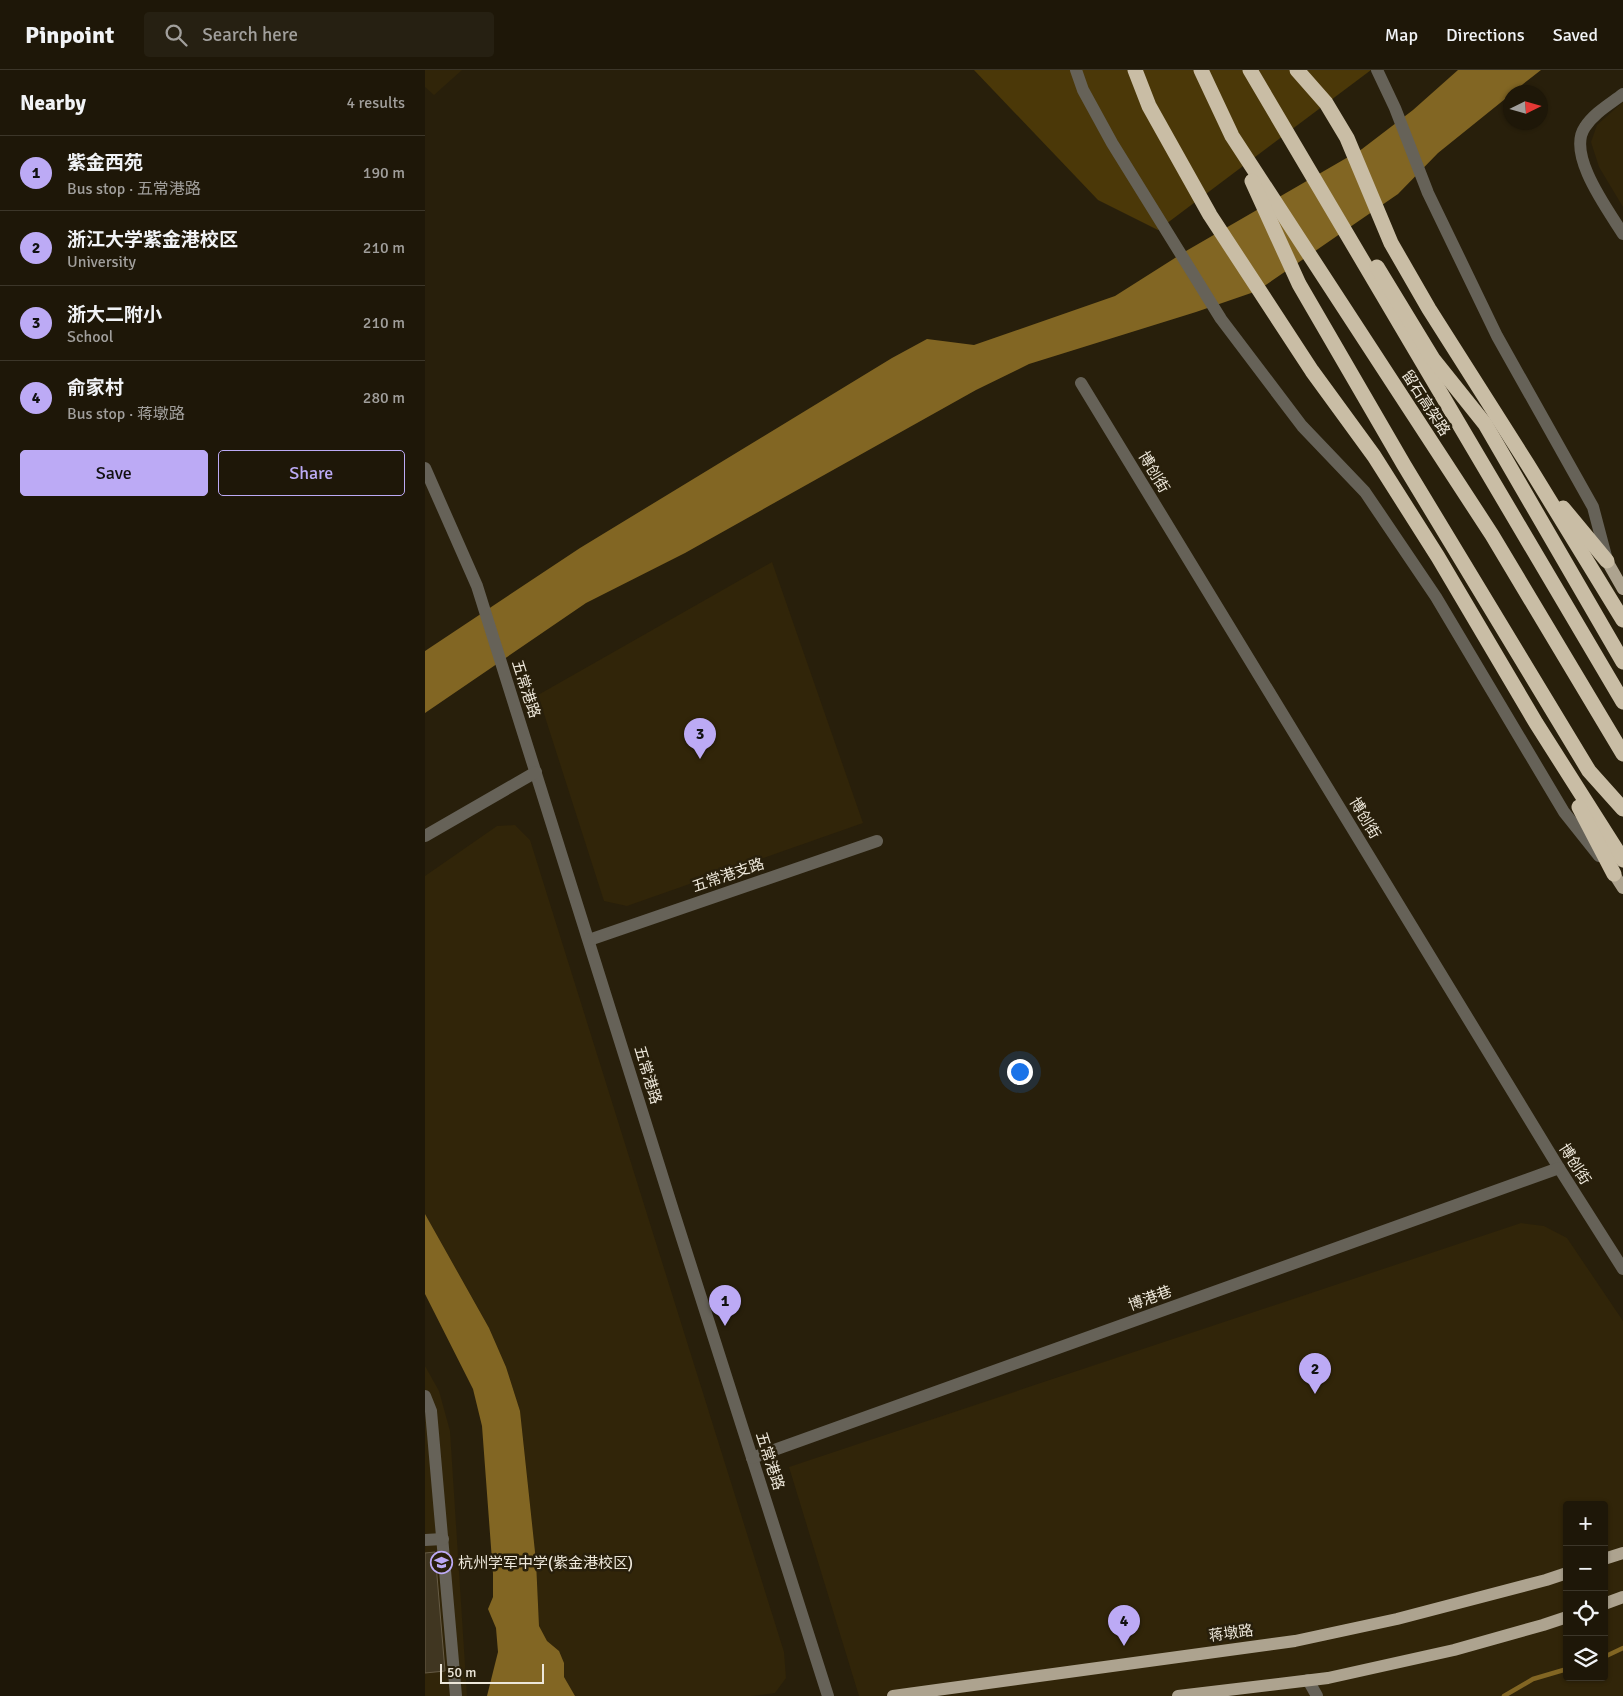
<!DOCTYPE html>
<html lang="en">
<head>
<meta charset="utf-8">
<style>
  body { margin:0; font-family:Signika,"Noto Sans SC",sans-serif; background:#262012; color:#f1f3f6 }
  .controls { position:absolute; right:15px; bottom:15px; display:grid; overflow:hidden; border-radius:5px; box-shadow:0 1px 4px #0004 }
  .controls button { width:45px; height:45px; display:grid; place-items:center; padding:0; border:0; border-bottom:1px solid #3c3629; background:#1e1708; color:#f1f3f6; font:25px sans-serif }
  .compass { position:absolute; left:1078px; top:15px; width:45px; height:45px; border-radius:50%; background:#1e1708; box-shadow:0 1px 4px #0004; rotate:85deg }
  .scale { position:absolute; left:15px; bottom:12px; width:104px; box-sizing:border-box; padding-left:5px; border:2px solid #ede7da; border-top:0; font-size:14px; line-height:18px; white-space:nowrap; color:#ede7da; -webkit-text-stroke:4px #281f0b; paint-order:stroke }
  .you { position:absolute; left:594px; top:1001px; width:18px; height:18px; margin:-12px; border:4px solid #fff; border-radius:50%; background:#1a73e8; box-shadow:0 0 0 8px #1a73e833 }
  .badge { display:grid; place-items:center; width:32px; height:32px; border-radius:50%; background:#bcaaf5; color:#111; font-size:16px; font-weight:700 }
  .pin { position:absolute; translate:-50% -41px; filter:drop-shadow(0 1px 2px #0008) }
  .pin::after { content:''; position:absolute; top:26px; width:18px; height:15px; background:inherit; clip-path:polygon(0 0,100% 0,50% 100%) }
  .list { margin:0; padding:0; list-style:none }
  h2 { display:flex; justify-content:space-between; align-items:center; height:65px; margin:0; padding:0 20px; font-size:21px }
  h2 small { font-size:16px; font-weight:400; color:#a19f9c }
  .list li { display:grid; grid-template-columns:32px 1fr auto; gap:15px; align-items:center; box-sizing:border-box; height:75px; padding:0 20px; border-top:1px solid #3c3629 }
  .list b { display:block; font-size:19px; white-space:nowrap }
  .list p { margin:0; font-size:16px; white-space:nowrap; color:#a19f9c }
  .list em { font-size:16px; font-style:normal; color:#a19f9c }
  .actions { display:flex; gap:10px; padding:15px 20px }
  .actions a { flex:1; padding:11px 0; border:1px solid #bcaaf5; border-radius:5px; text-align:center; font-size:18px; color:#bcaaf5 }
  .actions .main { background:#bcaaf5; color:#111 }
  .icon { flex:none; width:28px; height:28px; fill:none; stroke:currentColor; stroke-width:2; stroke-linecap:round; stroke-linejoin:round }
  .map { position:relative; flex:none; width:1198px; height:1626px; overflow:hidden }
  header { display:flex; align-items:center; gap:30px; box-sizing:border-box; height:70px; padding:0 25px; background:#1e1708; border-bottom:1px solid #3c3629 }
  header strong { font-size:24px }
  nav { display:flex; gap:28px; margin-inline-start:auto; font-size:18px }
  .search { width:350px; height:45px; background:#262012; display:flex; align-items:center; gap:12px; box-sizing:border-box; padding:0 18px; border-radius:5px; color:#a19f9c; font-size:19px }
  main { display:flex }
  aside { flex:1; background:#1e1708 }
  .map>svg:first-child { display:block }
  .built { fill:#312509; fill-rule:evenodd }
  .green { fill:#4b3808 }
  .water { fill:#826623 }
  .lines { fill:none; stroke-linecap:round; stroke-linejoin:round }
  .stream { stroke:#826623; stroke-width:4.5 }
  .building { fill:#403621; stroke:#665b45 }
  .minor { stroke:#666258; stroke-width:12 }
  .major { stroke:#ada38f; stroke-width:12 }
  .highway { stroke:#c9bda5; stroke-width:15 }
  .labels { text-anchor:middle; dominant-baseline:central; stroke-width:5; stroke-linejoin:round; paint-order:stroke }
  .street-label { font-size:15px; fill:#ede7da; stroke:#281f0b }
  .poi-label { font-size:15px; fill:#ede7da; stroke:#281f0b; text-anchor:start }
</style>
</head>
<body>
<header>
<strong>Pinpoint</strong>
<div class="search"><svg class="icon" aria-label="search" viewBox="0 0 24 24"><circle cx="10" cy="10" r="6"/><path d="M15 15l6 6"/></svg>Search here</div>
<nav><a>Map</a><a>Directions</a><a>Saved</a></nav>
</header>
<main>
<aside>
<h2>Nearby<small>4 results</small></h2>
<ul class="list">
<li><span class="badge">1</span><div><b>紫金西苑</b><p>Bus stop · 五常港路</p></div><em>190 m</em></li>
<li><span class="badge">2</span><div><b>浙江大学紫金港校区</b><p>University</p></div><em>210 m</em></li>
<li><span class="badge">3</span><div><b>浙大二附小</b><p>School</p></div><em>210 m</em></li>
<li><span class="badge">4</span><div><b>俞家村</b><p>Bus stop · 蒋墩路</p></div><em>280 m</em></li>
</ul>
<div class="actions"><a class="main">Save</a><a>Share</a></div>
</aside>
<div class="map">
<svg width="1198" height="1626" viewBox="0 0 1198 1626">
  <rect width="100%" height="100%" fill="#281f0b"/>
  <g class="built">
    <polygon points="0,0 37,0 9,25 0,17"/>
    <polygon points="1198,32 1198,137 1174,97 1166,72 1172,55"/>
    <polygon points="347,492 438,753 202,836 179,831 113,625"/>
    <polygon points="90,755 105,770 359,1582 361,1608 350,1623 326,1626 142,1626 114,1556 111,1491 95,1341 81,1297 64,1258 0,1144 0,806 72,756"/>
    <path d="M1096 1153 1119 1156 1142 1168 1198 1251V1626H434L364 1397ZM1142 1435H1179V1607H1142Z"/>
    <polygon points="0,1296 14,1321 25,1361 42,1626 0,1626"/>
  </g>
  <polygon class="green" points="549,0 946,0 733,160 673,130"/>
  <g class="water">
    <polygon points="1033,0 1116,0 1088,22 1086,22 1085,25 1013,83 973,124 832,221 771,242 604,294 551,320 260,483 161,533 0,643 0,581 155,478 467,288 502,269 549,275 690,226 761,181 937,79 988,40"/>
    <polygon points="0,1144 64,1258 81,1297 95,1341 111,1491 114,1556 122,1571 134,1581 139,1593 139,1607 150,1626 62,1626 73,1582 71,1558 63,1539 68,1527 68,1504 57,1356 48,1319 0,1224"/>
  </g>
  <g class="lines">
    <g class="stream">
      <polyline points="1179,1587 1198,1578"/>
      <polyline points="1079,1626 1108,1609 1142,1599"/>
    </g>
  </g>
  <polygon class="building" points="10,1482 20,1601 0,1603 0,1483"/>
  <g class="lines">
    <g class="minor">
      <polyline points="651,0 658,20 687,73 796,249 877,356 940,422 1011,527 1139,742 1174,786"/>
      <polyline points="952,0 970,38 1003,123 1072,266 1168,437 1182,490"/>
      <path d="M1198 24C1185 34 1169 43 1160 57 1141 84 1183 140 1198 164"/>
      <polyline points="656,313 1134,1098 1198,1199"/>
      <polyline points="0,398 52,516 248,1140 403,1626"/>
      <polyline points="0,766 111,702"/>
      <polyline points="164,870 452,771"/>
      <polyline points="0,1326 6,1341 31,1626"/>
      <polyline points="327,1388 1134,1098"/>
      <polyline points="0,1470 18,1469"/>
      <polyline points="883,1610 892,1626"/>
    </g>
    <g class="major">
      <polyline points="1182,491 1198,519"/>
      <polyline points="1189,804 1198,818"/>
      <polyline points="1179,1489 1198,1483"/>
      <polyline points="1179,1534 1198,1527"/>
      <polyline points="468,1626 870,1571 972,1549 1121,1510 1142,1503"/>
      <polyline points="753,1626 903,1608 1029,1580 1118,1555 1142,1547"/>
    </g>
    <g class="highway">
      <polyline points="710,0 724,36 785,145 887,301 949,386 1013,487 1111,653 1198,790"/>
      <polyline points="776,0 807,66 1067,465 1198,684"/>
      <polyline points="825,0 1198,632"/>
      <polyline points="872,0 901,33 922,68 966,173 1004,239 1103,395 1198,550"/>
      <polyline points="827,111 874,214 979,395 1164,701 1198,739"/>
      <polyline points="952,197 1008,289 1060,354 1198,592"/>
      <polyline points="1138,438 1182,491"/>
      <polyline points="1154,737 1189,804"/>
    </g>
  </g>
  <defs>
    <symbol id="school-ring" viewBox="-11 -11 22 22"><circle r="9.5" fill="#281f0b" stroke="#bcaaf5" stroke-width="1.5"/><path d="M0-5L7-2L0 1L-7-2ZM-4 1L0 2.5L4 1V4Q0 6-4 4Z" fill="#bcaaf5"/></symbol>
  </defs>
  <g fill-rule="evenodd">
    <use href="#school-ring" x="4" y="1480" width="25" height="25"/>
  </g>
  <g class="labels">
    <g class="street-label">
      <text transform="translate(1001 333) rotate(57)">留石高架路</text>
      <text transform="translate(729 402) rotate(59)">博创街</text>
      <text transform="translate(101 619) rotate(72)">五常港路</text>
      <text transform="translate(940 748) rotate(59)">博创街</text>
      <text transform="translate(303 805) rotate(-19)">五常港支路</text>
      <text transform="translate(223 1005) rotate(73)">五常港路</text>
      <text transform="translate(1150 1094) rotate(58)">博创街</text>
      <text transform="translate(725 1228) rotate(-20)">博港巷</text>
      <text transform="translate(345 1391) rotate(72)">五常港路</text>
      <text transform="translate(806 1563) rotate(-8)">蒋墩路</text>
    </g>
    <g class="poi-label">
      <text x="33" y="1493">杭州学军中学(紫金港校区)</text>
    </g>
  </g>
</svg>
<div class="controls">
<button>+</button>
<button>−</button>
<button><svg class="icon" aria-label="locate" viewBox="0 0 24 24"><circle cx="12" cy="12" r="6"/><path d="M12 2v4M12 18v4M2 12h4M18 12h4"/></svg></button>
<button><svg class="icon" aria-label="layers" viewBox="0 0 24 24"><path d="M12 4l9 5-9 5-9-5zM3 14l9 5 9-5"/></svg></button>
</div>
<svg class="compass" viewBox="-18 -18 36 36"><path d="M0-13l5 13h-10z" fill="#e53935"/><path d="M0 13l5-13h-10z" fill="#a19f9c"/></svg>
<div class="scale">50 m</div>
<div class="you"></div>
<div class="pin badge" style="left:300px;top:1256px">1</div>
<div class="pin badge" style="left:890px;top:1324px">2</div>
<div class="pin badge" style="left:275px;top:689px">3</div>
<div class="pin badge" style="left:699px;top:1576px">4</div>
</div>
</main>
</body>
</html>
